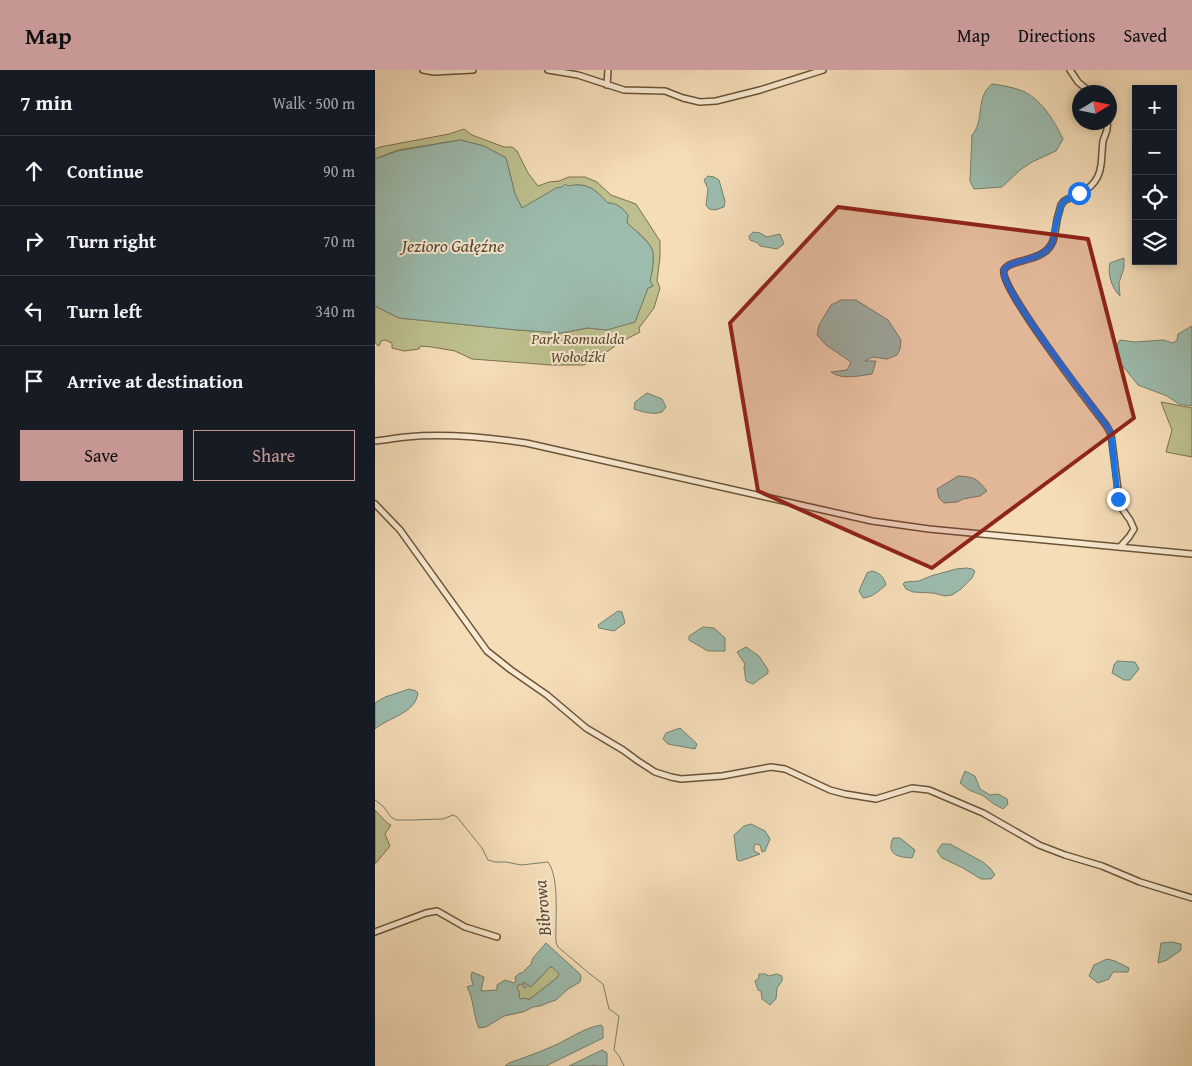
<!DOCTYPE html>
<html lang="en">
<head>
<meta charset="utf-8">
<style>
  body { margin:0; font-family:"Gentium Book Plus",serif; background:#242831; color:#f1f3f6 }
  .controls { position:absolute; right:15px; top:15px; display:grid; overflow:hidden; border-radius:0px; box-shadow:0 2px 8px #0003 }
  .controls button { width:45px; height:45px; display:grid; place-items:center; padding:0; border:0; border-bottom:1px solid #363941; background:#171b24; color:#f1f3f6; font:25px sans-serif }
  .compass { position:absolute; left:697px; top:15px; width:45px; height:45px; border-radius:50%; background:#171b24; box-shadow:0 2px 8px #0003; rotate:80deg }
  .stop { position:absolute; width:15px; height:15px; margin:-11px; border:4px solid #1a73e8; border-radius:50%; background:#fff }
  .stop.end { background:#1a73e8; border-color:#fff; box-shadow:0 1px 5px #0008 }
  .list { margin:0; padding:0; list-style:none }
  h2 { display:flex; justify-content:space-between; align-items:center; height:65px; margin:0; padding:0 20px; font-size:21px }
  h2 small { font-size:16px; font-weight:400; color:#9ea1a6 }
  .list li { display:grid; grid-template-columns:32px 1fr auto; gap:15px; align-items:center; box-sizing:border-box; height:70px; padding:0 20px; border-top:1px solid #363941 }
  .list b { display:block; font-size:19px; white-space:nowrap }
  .list em { font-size:16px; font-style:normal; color:#9ea1a6 }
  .actions { display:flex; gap:10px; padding:15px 20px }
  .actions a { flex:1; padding:11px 0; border:1px solid #c59692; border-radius:0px; text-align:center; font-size:18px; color:#c59692 }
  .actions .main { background:#c59692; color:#111 }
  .icon { flex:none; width:28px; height:28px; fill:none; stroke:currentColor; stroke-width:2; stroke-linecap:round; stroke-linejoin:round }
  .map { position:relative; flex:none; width:817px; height:996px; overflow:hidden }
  header { display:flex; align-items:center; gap:30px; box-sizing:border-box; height:70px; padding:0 25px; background:#c59692; color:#111 }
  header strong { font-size:24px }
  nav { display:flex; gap:28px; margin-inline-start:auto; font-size:18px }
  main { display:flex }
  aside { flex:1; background:#171b24 }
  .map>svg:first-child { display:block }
  .green { fill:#bdc08e; stroke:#7d724d }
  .water { fill:#9cbcae; stroke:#76806d; fill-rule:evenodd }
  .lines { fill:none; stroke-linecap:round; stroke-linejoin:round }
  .stream { stroke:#76806d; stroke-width:1 }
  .minor-casing { stroke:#6b5337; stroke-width:8 }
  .minor { stroke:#f8e9d1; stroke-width:5 }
  .route { stroke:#1a73e8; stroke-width:6 }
  .marked { fill:#8f2418; fill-opacity:0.2; stroke:#8f2418; stroke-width:4; stroke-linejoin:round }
  .labels { text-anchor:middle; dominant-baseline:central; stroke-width:4; stroke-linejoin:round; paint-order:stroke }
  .park-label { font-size:16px; font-style:italic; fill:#5d4c2c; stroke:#f8e9d1 }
  .water-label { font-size:18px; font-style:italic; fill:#554b34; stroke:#f8e9d1 }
</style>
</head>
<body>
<header>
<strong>Map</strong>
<nav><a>Map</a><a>Directions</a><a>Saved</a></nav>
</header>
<main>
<aside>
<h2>7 min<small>Walk · 500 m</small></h2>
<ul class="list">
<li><svg class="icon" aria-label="ahead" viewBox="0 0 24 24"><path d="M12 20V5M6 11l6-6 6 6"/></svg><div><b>Continue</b></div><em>90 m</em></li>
<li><svg class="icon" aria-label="right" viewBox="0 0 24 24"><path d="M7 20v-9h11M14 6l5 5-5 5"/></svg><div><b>Turn right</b></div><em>70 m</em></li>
<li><svg class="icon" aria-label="left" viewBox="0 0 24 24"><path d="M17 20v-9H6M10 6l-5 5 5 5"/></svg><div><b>Turn left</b></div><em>340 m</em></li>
<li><svg class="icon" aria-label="arrive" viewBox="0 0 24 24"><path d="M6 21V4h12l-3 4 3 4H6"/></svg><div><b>Arrive at destination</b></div></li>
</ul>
<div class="actions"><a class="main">Save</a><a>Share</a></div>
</aside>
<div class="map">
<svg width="817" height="996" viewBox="0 0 817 996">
  <rect width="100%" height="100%" fill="#f5ddb8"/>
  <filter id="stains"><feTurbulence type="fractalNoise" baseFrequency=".004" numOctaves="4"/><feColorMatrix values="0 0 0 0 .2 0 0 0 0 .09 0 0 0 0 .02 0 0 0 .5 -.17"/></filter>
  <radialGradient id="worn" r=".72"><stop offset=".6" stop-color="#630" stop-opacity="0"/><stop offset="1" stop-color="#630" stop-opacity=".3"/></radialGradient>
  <g class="green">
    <path d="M89 59 97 65 129 77H137L142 81 153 103 163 116 174 112 184 111 194 107H210L222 112 236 125 261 134 285 171V187L282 211 285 218 279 238 264 258 265 262 244 273 229 284 209 295H176L97 289 80 281 57 277 45 276 44 279 29 281 17 278V273L10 270 6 271 4 276 0 273V236L24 248 142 260 187 263 213 258 231 260 260 252 273 218 278 216 275 211C277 203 280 186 277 179 274 171 258 158 252 153L253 145C247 138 242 133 233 133 223 123 216 114 201 115 196 115 194 117 189 115L187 117 182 118 147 138 140 124 131 88 109 76 85 70 23 80 0 89V79L5 77 74 64Z"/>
    <polygon points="786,332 817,338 817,387 791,382 797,360"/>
    <polygon points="0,740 12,753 16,755 10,764 15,776 0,794"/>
    <polygon points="175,897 177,897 184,904 183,907 155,929 145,930 142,918 143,915 149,911 151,913 150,914 151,915 152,914 156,917"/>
  </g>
  <g class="water">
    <path d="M617 14C626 15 636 17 645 20 665 27 679 50 688 69L681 81 657 92 645 100 627 117 599 119 595 111 597 65C610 51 600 27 617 14Z"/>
    <path d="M85 70 109 76 131 88 140 124 147 138 181 118 187 117 190 114C194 117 196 115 201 115 216 114 224 124 233 133 242 133 247 138 253 145L252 153C258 158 274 172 277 179 280 186 277 203 275 211L278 216 273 218 260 252 232 260 213 258 186 263 142 260 24 248 0 236V89L23 81Z"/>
    <polygon points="333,106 339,107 344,110 350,131 349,137 340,140 334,139 331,135 333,119 329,110"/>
    <polygon points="378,162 385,163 392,167 405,164 409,174 402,179 385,176 383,173 375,170 374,166"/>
    <path d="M749 188V198L744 213 745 226C737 219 732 203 735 193Z"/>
    <path d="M466 230H481L513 250 526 270 525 279 522 285 512 289 498 287 490 291H501L497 304C484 306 466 310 456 302L472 300 476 292 451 275 442 265 444 255 456 235Z"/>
    <polygon points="817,256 817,336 804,334 792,326 763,315 742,289 741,277 745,270 760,272 788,270 798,273 802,270 803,264"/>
    <path d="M272 323 287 329 291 337 287 342C278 345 268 342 259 339L260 332Z"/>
    <path d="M583 406C600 407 601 408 612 421L605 426 588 429 582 432 569 433 564 428 562 419Z"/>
    <polygon points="592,498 597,499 600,501 597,508 586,519 577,525 570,526 558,523 538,522 531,519 528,514 530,512 544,511 556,506 581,499"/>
    <path d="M497 501C505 503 509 507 511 515 503 521 499 527 488 528L484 521 492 503Z"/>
    <polygon points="243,541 247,542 250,553 239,561 224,558 223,555"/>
    <polygon points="328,557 339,558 350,568 350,581 333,581 314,570 314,566"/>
    <polygon points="371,577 384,586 393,600 393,603 378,614 371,611 369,598 370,594 362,582"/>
    <polygon points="742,591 760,592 764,599 755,610 749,610 737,603 739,595"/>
    <path d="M34 619 41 621 43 623C40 644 14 647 0 659V633L10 627Z"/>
    <polygon points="305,658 322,674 320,679 293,674 288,669 291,663"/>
    <polygon points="590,701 600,706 605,719 615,725 623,724 632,729 633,734 628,739 619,734 607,725 594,720 585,713"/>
    <polygon points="376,754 390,761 395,769 390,781 387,782 385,775 381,774 379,776 379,781 385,784 365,791 362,790 359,765 369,756"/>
    <path d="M518 768H525L540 780 537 788C523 787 511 785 518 768Z"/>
    <polygon points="567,774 575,774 608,792 615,798 620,805 616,809 606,809 588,798 567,788 562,781"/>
    <polygon points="797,872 806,874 806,880 792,890 783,893 786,873"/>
    <path d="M171 873 205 904 206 908 205 912 193 919 181 930 175 932 165 936 158 937 148 942 129 946 111 957 104 958C98 945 99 929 92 917L98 915 96 907 97 902 109 907 106 921 122 920V915L130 910 139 913 141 911 140 907 145 903H147L156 894 158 888ZM175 897H177L184 904 183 907 155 929 153 930 151 928 145 929 144 924 145 923 142 918 143 915 147 914 149 912 151 913 147 915 149 918 151 917 152 914 156 917Z"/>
    <polygon points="732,889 740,891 754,898 753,902 738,902 734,909 723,913 714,906 719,895"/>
    <polygon points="384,904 391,904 393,906 402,904 407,906 407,911 402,918 401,929 395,935 387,929 386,921 383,920 380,911 384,908"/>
    <path d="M226 955 228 957V968L171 996H130L134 993C148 988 162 983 176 977 193 970 208 958 226 955Z"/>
    <polygon points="227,980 232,983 232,996 222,996 220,995 216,996 194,996"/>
  </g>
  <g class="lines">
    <path class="stream" d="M0 730 8 736 16 747 21 750H36L68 749 78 745 82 747 107 778 113 790 120 792H131L146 795 173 792C185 808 180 851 181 872L183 877 215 904 228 914 234 939 244 946 239 980 244 986 249 996"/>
    <defs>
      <g id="minor">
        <polyline points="48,0 59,2 98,0"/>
        <polyline points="173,0 203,5 249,20 290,21 308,28 325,32 341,31 385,20 448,0"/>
        <polyline points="695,0 703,12 715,22"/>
        <polyline points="232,15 233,0"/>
        <path d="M732 52C734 60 730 64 728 71 727 79 727 87 726 95 723 118 707 122 689 131L686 135C683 144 681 153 680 162 679 165 679 170 677 173 668 193 635 188 629 200 622 214 717 337 731 355L736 364 745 436 755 450 759 459 754 467 745 477"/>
        <path d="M0 371C10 370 21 368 31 367 71 363 111 367 151 373L497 451 554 459 817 484"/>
        <polyline points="0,434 25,460 112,581 136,600 172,625 211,658 248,680 263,691 280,702 296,707 306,709 347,706 396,697 410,699 455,720 470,724 501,729 537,718 554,720 608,743 664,775 690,785 727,796 765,812 817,828"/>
        <polyline points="0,862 51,843 62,841 90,857 122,867"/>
      </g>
    </defs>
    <use href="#minor" class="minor-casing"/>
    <use href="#minor" class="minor"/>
  </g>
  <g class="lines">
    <path class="route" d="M704 123 689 131 686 136C684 143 682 150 680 158 679 163 679 169 677 173 668 193 635 188 629 200 622 216 720 338 734 359L736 364 743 429"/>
  </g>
  <path class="marked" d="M463 137 713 169 759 348 557 498 383 421 355 253Z"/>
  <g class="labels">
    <g class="park-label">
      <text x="203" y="268">Park Romualda<tspan x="203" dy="18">Wołodźki</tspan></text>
    </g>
    <g class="water-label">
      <text x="78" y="175">Jezioro Gałęźne</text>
      <text transform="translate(167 838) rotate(-95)">Bibrowa</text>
    </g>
  </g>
  <rect width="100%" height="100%" filter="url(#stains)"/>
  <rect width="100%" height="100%" fill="url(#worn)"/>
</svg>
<div class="controls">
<button>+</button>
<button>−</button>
<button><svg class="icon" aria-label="locate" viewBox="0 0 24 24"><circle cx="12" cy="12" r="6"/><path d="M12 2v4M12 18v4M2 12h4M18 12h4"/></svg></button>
<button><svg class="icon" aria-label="layers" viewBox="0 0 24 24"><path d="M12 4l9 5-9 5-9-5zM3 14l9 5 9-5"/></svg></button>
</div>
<svg class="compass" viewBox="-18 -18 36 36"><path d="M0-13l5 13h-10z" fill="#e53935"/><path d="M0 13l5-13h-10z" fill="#9ea1a6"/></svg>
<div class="stop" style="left:704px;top:123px"></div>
<div class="stop end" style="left:743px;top:429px"></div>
</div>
</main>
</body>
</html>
